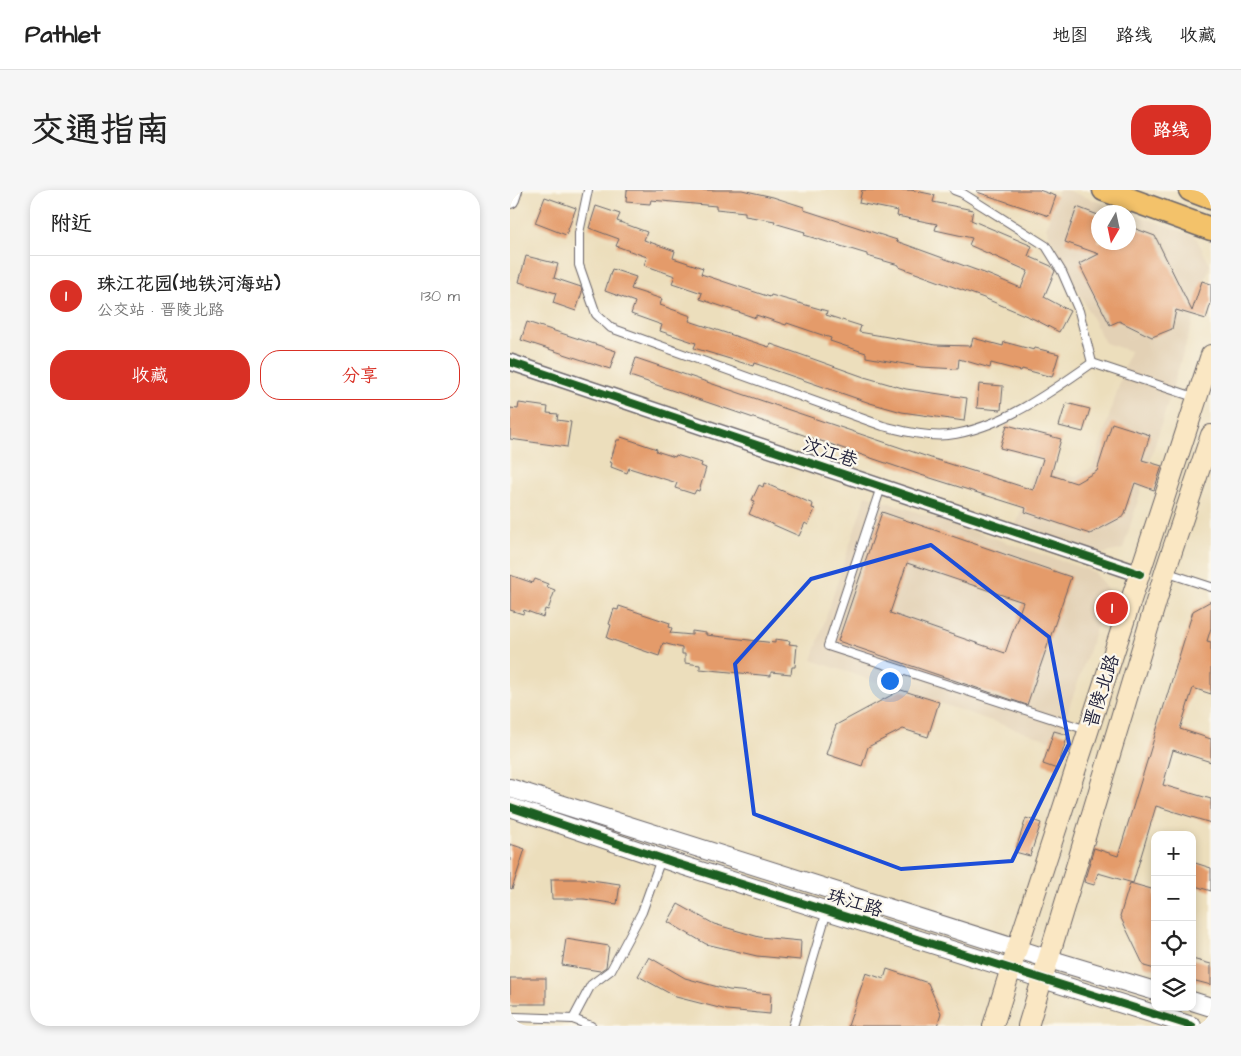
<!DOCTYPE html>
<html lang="zh">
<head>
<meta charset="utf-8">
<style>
  body { margin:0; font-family:"Architects Daughter","LXGW WenKai TC",sans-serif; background:#f6f6f6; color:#222 }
  .controls { position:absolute; right:15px; bottom:15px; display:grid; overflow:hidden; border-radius:10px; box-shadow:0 2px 8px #0003 }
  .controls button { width:45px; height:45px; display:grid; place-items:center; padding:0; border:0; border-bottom:1px solid #e0e0e0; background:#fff; color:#222; font:25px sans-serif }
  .compass { position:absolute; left:581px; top:15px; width:45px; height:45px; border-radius:50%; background:#fff; box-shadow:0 2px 8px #0003; rotate:189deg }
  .you { position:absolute; left:379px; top:490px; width:18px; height:18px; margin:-12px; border:4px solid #fff; border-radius:50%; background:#1a73e8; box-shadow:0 0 0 8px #1a73e833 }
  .badge { display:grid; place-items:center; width:32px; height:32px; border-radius:50%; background:#d93025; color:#fff; font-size:16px; font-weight:700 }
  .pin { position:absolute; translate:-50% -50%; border:2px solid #fff; box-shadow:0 1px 5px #0006 }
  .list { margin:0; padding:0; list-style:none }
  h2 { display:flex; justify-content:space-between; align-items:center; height:65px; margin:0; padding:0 20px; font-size:21px }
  h2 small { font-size:16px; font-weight:400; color:#767676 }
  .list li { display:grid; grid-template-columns:32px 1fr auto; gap:15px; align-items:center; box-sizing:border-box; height:80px; padding:0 20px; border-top:1px solid #e0e0e0 }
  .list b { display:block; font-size:19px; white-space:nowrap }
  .list p { margin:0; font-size:16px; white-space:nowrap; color:#767676 }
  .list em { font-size:16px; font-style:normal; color:#767676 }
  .actions { display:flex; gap:10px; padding:15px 20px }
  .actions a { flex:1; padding:11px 0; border:1px solid #d93025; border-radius:20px; text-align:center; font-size:18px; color:#d93025 }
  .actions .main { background:#d93025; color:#fff }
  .icon { flex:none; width:28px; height:28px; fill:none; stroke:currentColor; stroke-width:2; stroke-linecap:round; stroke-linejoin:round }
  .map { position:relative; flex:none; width:701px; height:836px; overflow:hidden; border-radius:20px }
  header { display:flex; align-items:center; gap:30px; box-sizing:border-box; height:70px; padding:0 25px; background:#fff; border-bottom:1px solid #e0e0e0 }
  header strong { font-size:24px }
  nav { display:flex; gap:28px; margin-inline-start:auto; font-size:18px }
  .intro { display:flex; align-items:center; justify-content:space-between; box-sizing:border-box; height:120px; padding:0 30px }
  h1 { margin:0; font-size:35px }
  .button { padding:12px 22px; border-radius:20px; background:#d93025; color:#fff; font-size:18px; font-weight:700 }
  main { display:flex; gap:30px; padding:0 30px }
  aside { flex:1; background:#fff; border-radius:20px; box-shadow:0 2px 8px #0003 }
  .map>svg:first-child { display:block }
  .built { fill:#e3d1b5; fill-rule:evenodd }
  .building { fill:#e49b6b; fill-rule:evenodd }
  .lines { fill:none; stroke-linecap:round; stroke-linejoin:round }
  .service-casing { stroke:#696468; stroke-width:10 }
  .minor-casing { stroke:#696468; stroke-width:18 }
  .tertiary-casing { stroke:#696468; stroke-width:20 }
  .secondary-casing { stroke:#696468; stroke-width:22 }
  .primary-casing { stroke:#696468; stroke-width:25 }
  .service { stroke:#fff; stroke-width:8 }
  .minor { stroke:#fff; stroke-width:15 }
  .tertiary { stroke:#fff; stroke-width:18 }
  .secondary { stroke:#fae7c3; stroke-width:20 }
  .primary { stroke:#f3c26a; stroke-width:22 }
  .cycleway-casing { stroke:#fbf7ec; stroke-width:11 }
  .cycleway { stroke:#1b5e20; stroke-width:8 }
  .marked { fill:none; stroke:#1d4ed8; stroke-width:4; stroke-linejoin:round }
  .labels { text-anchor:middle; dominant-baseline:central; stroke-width:4.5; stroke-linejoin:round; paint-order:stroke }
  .street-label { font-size:19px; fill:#22223b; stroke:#fbf7ec }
</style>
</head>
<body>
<header>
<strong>Pathlet</strong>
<nav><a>地图</a><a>路线</a><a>收藏</a></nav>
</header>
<div class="intro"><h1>交通指南</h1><a class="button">路线</a></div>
<main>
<aside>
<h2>附近<small></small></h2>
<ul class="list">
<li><span class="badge">1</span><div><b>珠江花园(地铁河海站)</b><p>公交站 · 晋陵北路</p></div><em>130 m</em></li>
</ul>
<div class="actions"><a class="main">收藏</a><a>分享</a></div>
</aside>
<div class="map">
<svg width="701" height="836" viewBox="0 0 701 836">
  <rect width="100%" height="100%" fill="#fbf7ec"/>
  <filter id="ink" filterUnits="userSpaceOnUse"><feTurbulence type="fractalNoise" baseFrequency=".02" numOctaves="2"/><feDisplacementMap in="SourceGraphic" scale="10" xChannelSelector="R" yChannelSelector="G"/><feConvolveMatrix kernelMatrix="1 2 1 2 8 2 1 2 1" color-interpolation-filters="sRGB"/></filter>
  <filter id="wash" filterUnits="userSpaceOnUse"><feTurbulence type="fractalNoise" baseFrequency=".0096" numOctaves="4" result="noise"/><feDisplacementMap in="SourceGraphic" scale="20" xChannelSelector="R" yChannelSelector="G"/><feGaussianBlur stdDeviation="1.12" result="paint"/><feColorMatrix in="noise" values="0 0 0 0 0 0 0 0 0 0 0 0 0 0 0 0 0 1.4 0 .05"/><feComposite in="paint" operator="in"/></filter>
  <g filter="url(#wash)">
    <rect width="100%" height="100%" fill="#ecdebc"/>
    <g class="built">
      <path d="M548 0H556L685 46 700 75 613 359 592 364 506 335 526 274 564 287 583 277 620 161 595 153 536 38ZM588 22H618V52H588Z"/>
      <polygon points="356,305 584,382 599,401 547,553 302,470"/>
    </g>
    <g id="blocks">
      <g class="building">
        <polygon points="117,0 232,0 263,7 294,17 294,20 387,50 386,51 477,84 511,98 518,81 459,55 462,48 425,40 427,34 387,26 388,21 349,13 352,0 401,0 425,5 423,12 463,20 461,30 522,56 518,66 541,76 545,81 534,107 560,121 549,142 524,129 474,108 389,77 389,75 357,66 357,64 294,45 295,42 264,33 265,31 235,26 235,22 206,19 206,16 141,10 140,14 116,12"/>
        <polygon points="467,0 529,0 546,6 539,26 467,2"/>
        <polygon points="35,7 66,18 56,45 25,33"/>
        <polygon points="86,16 110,24 107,31 137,42 134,50 165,61 163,68 193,78 191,84 260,107 261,105 317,121 316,125 351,136 349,142 425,155 461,156 463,148 493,156 494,152 524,160 525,158 549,164 542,187 512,179 511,181 481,173 480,178 449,169 448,179 411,177 356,167 356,163 320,151 321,148 277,133 276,135 246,125 246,128 190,109 192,103 162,93 165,86 134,75 137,67 106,56 109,49 79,38"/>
        <polygon points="567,17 588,25 588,52 618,52 618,36 645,46 682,121 692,91 701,94 701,113 696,129 666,120 662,139 642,147 609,131 600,135 569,74 589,64 555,52"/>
        <polygon points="16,66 48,74 44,88 71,97 72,102 66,121 43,113 46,103 9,92"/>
        <polygon points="102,79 126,87 121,99 152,109 150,115 181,126 179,131 259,157 261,154 354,187 396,199 457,208 454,231 392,222 360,213 244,173 243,176 184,158 186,153 150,141 152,135 121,124 125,112 95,101"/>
        <polygon points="17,132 106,161 100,179 11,150"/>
        <polygon points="126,168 421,268 523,300 533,269 490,258 497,235 551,249 541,285 566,293 587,281 602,233 640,245 632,270 652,276 644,300 625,293 614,326 580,344 515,322 516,318 411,285 120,186"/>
        <polygon points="469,194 493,196 491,220 467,218"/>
        <polygon points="9,213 38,217 37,223 48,224 47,230 61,232 57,257 0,249 0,218 8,219"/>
        <polygon points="556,213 580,219 573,242 549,236"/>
        <polygon points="111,247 147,259 146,261 165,267 166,265 192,273 191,276 196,278 189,301 186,300 184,304 165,298 167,293 119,278 117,283 101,277 102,273 100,272 107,250 110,250"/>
        <polygon points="254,293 303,314 302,318 305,319 298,335 295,333 289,346 239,324 245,311 242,310 249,295 253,297"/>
        <path d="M372 322 561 387 517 515 328 451ZM397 373 513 412 495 463 380 423Z"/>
        <polygon points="0,385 23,393 25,389 38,394 37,397 45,400 38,420 35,419 33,427 14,420 13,424 0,420"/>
        <polygon points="701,411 701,438 697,451 701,452 701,504 683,498 670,539 701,549 701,572 663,560 653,595 701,609 701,633 646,616 623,693 588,683 584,695 574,692 584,658 608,666 683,421"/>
        <polygon points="109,416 160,433 159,437 162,438 160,443 182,445 182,441 196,443 196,445 265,453 265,449 280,451 279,454 287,455 285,477 282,477 281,484 261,482 261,486 190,479 190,475 175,473 175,464 172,464 172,458 153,453 149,466 97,448 101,435 99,434 104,419 108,420"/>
        <polygon points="391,500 429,512 418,547 393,539 358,557 352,576 316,564 326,535"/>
        <polygon points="544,541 558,545 547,579 533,574"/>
        <polygon points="516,628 531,633 520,666 505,662"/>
        <polygon points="0,654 15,659 2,699 0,698"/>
        <polygon points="682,672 701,678 701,701 682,695"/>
        <polygon points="41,689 74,689 110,694 107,714 74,709 42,709"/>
        <polygon points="620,693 645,700 645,779 634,776 610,726"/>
        <polygon points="168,714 204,734 249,747 291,751 290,770 247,766 196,754 158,732"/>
        <polygon points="56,749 99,756 96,777 90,781 52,775"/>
        <polygon points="139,767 175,788 219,800 261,804 260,824 217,820 166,807 128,786"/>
        <polygon points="682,769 701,774 701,795 682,790"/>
        <polygon points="377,779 418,793 431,823 427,836 338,836 356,783 374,789"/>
        <rect x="0" y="788" width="36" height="26"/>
      </g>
    </g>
  </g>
  <g filter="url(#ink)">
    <use href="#blocks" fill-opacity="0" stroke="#696468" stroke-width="1"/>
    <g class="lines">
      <defs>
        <g id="service">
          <path d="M78 0 69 43V75L86 124 101 138 373 236C394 241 416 247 438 245 489 239 541 202 582 173"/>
          <polyline points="444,0 452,3 536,56 552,82 569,121 582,173"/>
          <polyline points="582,173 687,208"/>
          <polyline points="371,297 318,456 577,540"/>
          <polyline points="655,382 701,397"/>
          <polyline points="0,828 5,827 63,829 81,836"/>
          <polyline points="63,829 81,795 101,780 132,722 151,669"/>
          <polyline points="283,836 317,721"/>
        </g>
        <polyline id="minor" points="0,172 630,384"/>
        <g id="tertiary">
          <polyline points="0,9 3,0"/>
          <polyline points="0,598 539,769 645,801"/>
          <polyline points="0,617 165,673 682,836"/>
          <polyline points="682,811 701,817"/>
        </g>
        <g id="secondary">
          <polyline points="483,836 507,759 701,165"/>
          <polyline points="518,836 655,382 701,245"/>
        </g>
        <g id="primary">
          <polyline points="594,0 701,39"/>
          <polyline points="680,0 701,8"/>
        </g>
      </defs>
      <use href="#service" class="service-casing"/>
      <use href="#minor" class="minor-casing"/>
      <use href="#tertiary" class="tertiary-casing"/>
      <use href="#secondary" class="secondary-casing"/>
      <use href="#primary" class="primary-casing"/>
      <use href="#service" class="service"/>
      <use href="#minor" class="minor"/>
      <use href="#tertiary" class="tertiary"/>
      <use href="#secondary" class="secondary"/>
      <use href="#primary" class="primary"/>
      <defs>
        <g id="cycleway">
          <polyline points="0,172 630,384"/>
          <polyline points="0,617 165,673 682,836"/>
        </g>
      </defs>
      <use href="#cycleway" class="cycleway-casing"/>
      <use href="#cycleway" class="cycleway"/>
    </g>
  </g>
  <path class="marked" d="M421 355 539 447 559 554 502 671 391 679 244 624 225 474 301 389Z"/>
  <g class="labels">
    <g class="street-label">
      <text transform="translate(320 263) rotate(19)">汶江巷</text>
      <text transform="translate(592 501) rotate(-72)">晋陵北路</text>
      <text transform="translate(345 713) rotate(17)">珠江路</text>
    </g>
  </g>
</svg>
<div class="controls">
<button>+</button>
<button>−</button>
<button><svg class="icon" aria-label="locate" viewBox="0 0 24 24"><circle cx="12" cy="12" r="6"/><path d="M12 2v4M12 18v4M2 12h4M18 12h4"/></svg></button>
<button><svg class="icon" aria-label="layers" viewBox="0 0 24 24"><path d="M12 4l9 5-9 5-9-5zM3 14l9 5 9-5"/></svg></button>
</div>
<svg class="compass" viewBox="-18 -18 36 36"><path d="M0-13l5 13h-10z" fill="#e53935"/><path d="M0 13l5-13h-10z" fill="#767676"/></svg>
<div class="you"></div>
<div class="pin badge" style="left:602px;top:418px">1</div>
</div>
</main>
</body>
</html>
